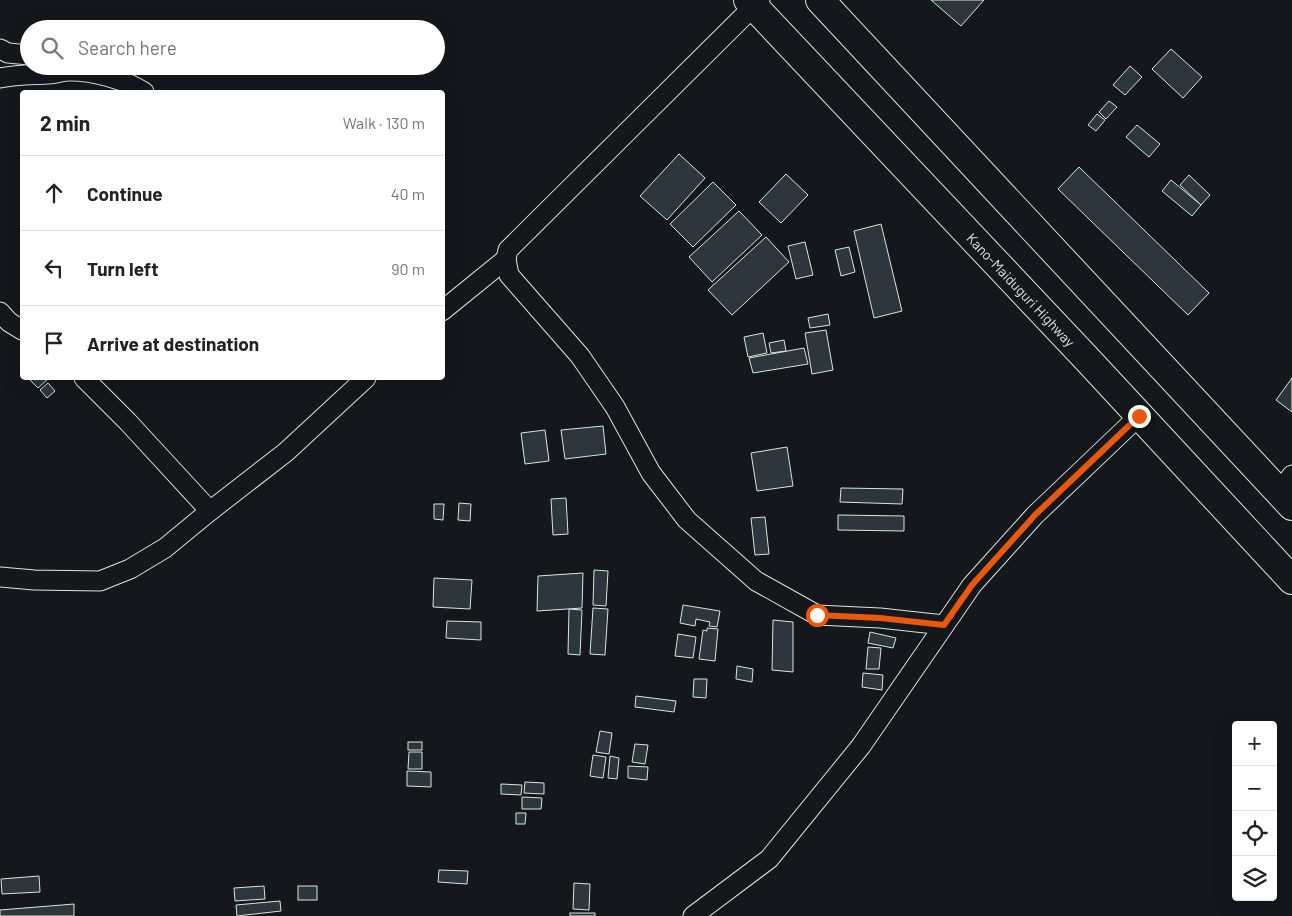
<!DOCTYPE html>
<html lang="en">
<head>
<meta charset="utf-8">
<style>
  body { margin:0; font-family:Barlow,sans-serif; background:#f2f2f2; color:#222 }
  .controls { position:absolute; right:15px; bottom:15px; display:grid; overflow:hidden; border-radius:5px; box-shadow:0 5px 20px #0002 }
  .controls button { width:45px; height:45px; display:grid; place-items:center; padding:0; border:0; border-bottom:1px solid #e0e0e0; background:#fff; color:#222; font:25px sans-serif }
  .stop { position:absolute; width:15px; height:15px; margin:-11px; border:4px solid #ea580c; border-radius:50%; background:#fff }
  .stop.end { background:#ea580c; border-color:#fff; box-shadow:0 1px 5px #0008 }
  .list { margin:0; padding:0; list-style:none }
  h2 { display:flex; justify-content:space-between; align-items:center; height:65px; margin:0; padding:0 20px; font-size:21px }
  h2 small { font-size:16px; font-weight:400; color:#767676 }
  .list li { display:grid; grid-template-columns:32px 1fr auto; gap:15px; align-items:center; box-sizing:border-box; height:75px; padding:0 20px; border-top:1px solid #e0e0e0 }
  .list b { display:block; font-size:19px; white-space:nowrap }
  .list em { font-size:16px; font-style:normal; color:#767676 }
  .icon { flex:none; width:28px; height:28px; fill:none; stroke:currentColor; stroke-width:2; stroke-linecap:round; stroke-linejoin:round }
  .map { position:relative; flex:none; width:1292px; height:916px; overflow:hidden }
  .search { position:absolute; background:#fff; box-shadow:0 5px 20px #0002; left:20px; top:20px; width:425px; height:55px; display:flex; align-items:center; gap:12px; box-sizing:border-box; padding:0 18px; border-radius:28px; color:#767676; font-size:19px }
  .panel { position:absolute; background:#fff; box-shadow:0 5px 20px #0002; left:20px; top:90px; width:425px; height:290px; border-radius:5px }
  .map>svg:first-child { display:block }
  .building { fill:#2c363c; stroke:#d8e6dc }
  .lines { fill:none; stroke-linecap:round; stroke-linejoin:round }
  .street-casing { stroke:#d8e6dc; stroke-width:21 }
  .highway-casing { stroke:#d8e6dc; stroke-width:30 }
  .street { stroke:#14181c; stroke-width:19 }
  .highway { stroke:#14181c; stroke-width:28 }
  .route { stroke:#ea580c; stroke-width:6 }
  .labels { text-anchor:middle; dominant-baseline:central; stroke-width:4; stroke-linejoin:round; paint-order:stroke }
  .street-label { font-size:14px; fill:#d8e6dc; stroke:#14181c }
</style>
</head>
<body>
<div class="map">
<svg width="1292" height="916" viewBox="0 0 1292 916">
  <rect width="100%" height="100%" fill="#14181c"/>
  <g class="building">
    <polygon points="931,0 984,0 961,26"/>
    <polygon points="1171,49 1202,77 1183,98 1152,69"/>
    <polygon points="1130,66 1142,77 1125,95 1113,85"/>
    <polygon points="1109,101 1117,107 1106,119 1099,112"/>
    <polygon points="1097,114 1105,120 1096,131 1088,125"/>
    <polygon points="1137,125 1160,144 1149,157 1126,137"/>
    <polygon points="679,154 705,178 667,220 640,196"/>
    <polygon points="1079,167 1209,293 1188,315 1058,189"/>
    <polygon points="786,174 808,195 781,223 759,202"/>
    <polygon points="1189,175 1210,195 1201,205 1180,185"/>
    <polygon points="1171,180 1201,205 1192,216 1162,191"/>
    <polygon points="713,182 736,205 693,247 670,224"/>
    <polygon points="739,211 762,235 712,282 689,257"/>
    <polygon points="881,224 902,311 874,318 854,231"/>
    <polygon points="766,237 789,262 732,315 708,290"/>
    <polygon points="805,242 813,275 796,279 788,246"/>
    <polygon points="849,247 855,272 841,276 835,250"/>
    <polygon points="828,314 830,325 810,328 808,318"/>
    <polygon points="826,330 833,370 812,374 805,333"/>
    <polygon points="763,333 767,353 748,357 744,337"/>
    <polygon points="784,340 786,351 771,353 769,343"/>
    <polygon points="804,348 808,364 753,373 749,358"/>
    <polygon points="30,378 49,378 38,388 29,379"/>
    <polygon points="1292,378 1292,412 1276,400"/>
    <polygon points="48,383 55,391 47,398 40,390"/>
    <polygon points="603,426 606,454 565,459 561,430"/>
    <polygon points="545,430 549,461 525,464 521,433"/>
    <polygon points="787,447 793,486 757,491 751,453"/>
    <polygon points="841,488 903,489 902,504 840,502"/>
    <polygon points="566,498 568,534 553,535 551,499"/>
    <polygon points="459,503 471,504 470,521 458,520"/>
    <polygon points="434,504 444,504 443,520 434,519"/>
    <polygon points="838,515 904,516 904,531 838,530"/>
    <polygon points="765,517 769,554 755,555 751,518"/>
    <polygon points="594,570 608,571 606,606 593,605"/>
    <polygon points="583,573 582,608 537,611 538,576"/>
    <polygon points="434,578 472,580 470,609 433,607"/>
    <polygon points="683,605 720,611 717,627 709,626 710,622 696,619 695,626 680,623"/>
    <polygon points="593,608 608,609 605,655 590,654"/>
    <polygon points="569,609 582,610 580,655 568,654"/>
    <polygon points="773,620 793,622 793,672 772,670"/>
    <polygon points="447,621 481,622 481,640 446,638"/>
    <polygon points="707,628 718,629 715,661 699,659 703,630 707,631"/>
    <polygon points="870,632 896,638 893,648 868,643"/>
    <polygon points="678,634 696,637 693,658 675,656"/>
    <polygon points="868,647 881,648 879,669 866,669"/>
    <polygon points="737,666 753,669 752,682 736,679"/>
    <polygon points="863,673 883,675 882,690 862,687"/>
    <polygon points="694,679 707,679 706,698 693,697"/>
    <polygon points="636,696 676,701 674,712 635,707"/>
    <polygon points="600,731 612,733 609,754 596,752"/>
    <rect x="408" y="742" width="14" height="8"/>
    <polygon points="635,744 648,745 645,764 632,762"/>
    <polygon points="409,752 422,752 422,769 408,769"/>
    <polygon points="593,755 606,757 603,778 590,776"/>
    <polygon points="610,756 619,758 617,779 608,778"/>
    <polygon points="628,766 648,767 647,780 628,778"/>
    <polygon points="407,771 431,772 431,787 407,786"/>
    <polygon points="525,782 544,783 544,794 524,793"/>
    <polygon points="501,784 522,785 521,795 501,794"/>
    <polygon points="522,797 542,798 541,809 522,809"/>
    <polygon points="516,813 526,813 525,824 516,824"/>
    <polygon points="439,870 468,871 467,884 438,882"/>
    <polygon points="39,876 40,892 2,894 1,879"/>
    <polygon points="574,883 590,884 589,910 573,909"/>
    <polygon points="264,886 265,899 235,901 234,888"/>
    <rect x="298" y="886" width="19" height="14"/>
    <polygon points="280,901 281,911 237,916 236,905"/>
    <polygon points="74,904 74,916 0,916 0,910"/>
    <rect x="570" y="913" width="25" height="3"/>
  </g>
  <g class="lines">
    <defs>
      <g id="street">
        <polyline points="760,0 508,250 506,259 509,275 580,356 615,407 651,473 687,520 756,581 817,615 880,618 944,625"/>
        <polyline points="0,49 8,53 29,55"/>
        <path d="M0 78C16 75 31 75 47 74 54 74 62 71 70 71 94 71 123 79 144 92"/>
        <polyline points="442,311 506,259"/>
        <polyline points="0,312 9,322 22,330"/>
        <polyline points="84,378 128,422 210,511"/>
        <polyline points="1280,492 1292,475"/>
        <polyline points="0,577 34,580 100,581 130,569 165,548 210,511 286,452 366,378"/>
        <polyline points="693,916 769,859 861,746 972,585 1035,515 1139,416"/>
      </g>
      <g id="highway">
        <path id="s1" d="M748 0 1087 359 1292 580"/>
        <polyline points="820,0 1292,506"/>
      </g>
    </defs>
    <use href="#street" class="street-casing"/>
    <use href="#highway" class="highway-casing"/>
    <use href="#street" class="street"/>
    <use href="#highway" class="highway"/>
  </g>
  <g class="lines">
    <polyline class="route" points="817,615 880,618 944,625 972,585 1035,515 1139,416"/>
  </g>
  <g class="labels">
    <g class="street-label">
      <text stroke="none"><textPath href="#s1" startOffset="398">Kano-Maiduguri Highway</textPath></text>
    </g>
  </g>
</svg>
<div class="controls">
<button>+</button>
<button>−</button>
<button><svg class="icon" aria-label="locate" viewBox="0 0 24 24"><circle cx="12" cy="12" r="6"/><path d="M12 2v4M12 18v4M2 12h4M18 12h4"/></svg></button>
<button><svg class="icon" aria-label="layers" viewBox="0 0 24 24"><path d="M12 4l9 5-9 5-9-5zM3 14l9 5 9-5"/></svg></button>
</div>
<div class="stop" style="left:817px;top:615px"></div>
<div class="stop end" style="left:1139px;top:416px"></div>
<div class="search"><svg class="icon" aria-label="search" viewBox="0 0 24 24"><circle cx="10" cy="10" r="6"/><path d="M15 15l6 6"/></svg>Search here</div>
<section class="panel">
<h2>2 min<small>Walk · 130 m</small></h2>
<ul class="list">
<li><svg class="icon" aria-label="ahead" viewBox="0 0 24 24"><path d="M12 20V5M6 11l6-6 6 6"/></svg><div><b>Continue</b></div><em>40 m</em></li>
<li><svg class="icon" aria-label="left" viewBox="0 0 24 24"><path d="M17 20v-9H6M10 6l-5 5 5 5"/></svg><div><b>Turn left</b></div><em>90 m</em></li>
<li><svg class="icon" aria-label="arrive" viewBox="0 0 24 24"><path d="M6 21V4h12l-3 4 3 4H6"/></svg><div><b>Arrive at destination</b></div></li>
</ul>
</section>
</div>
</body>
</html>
